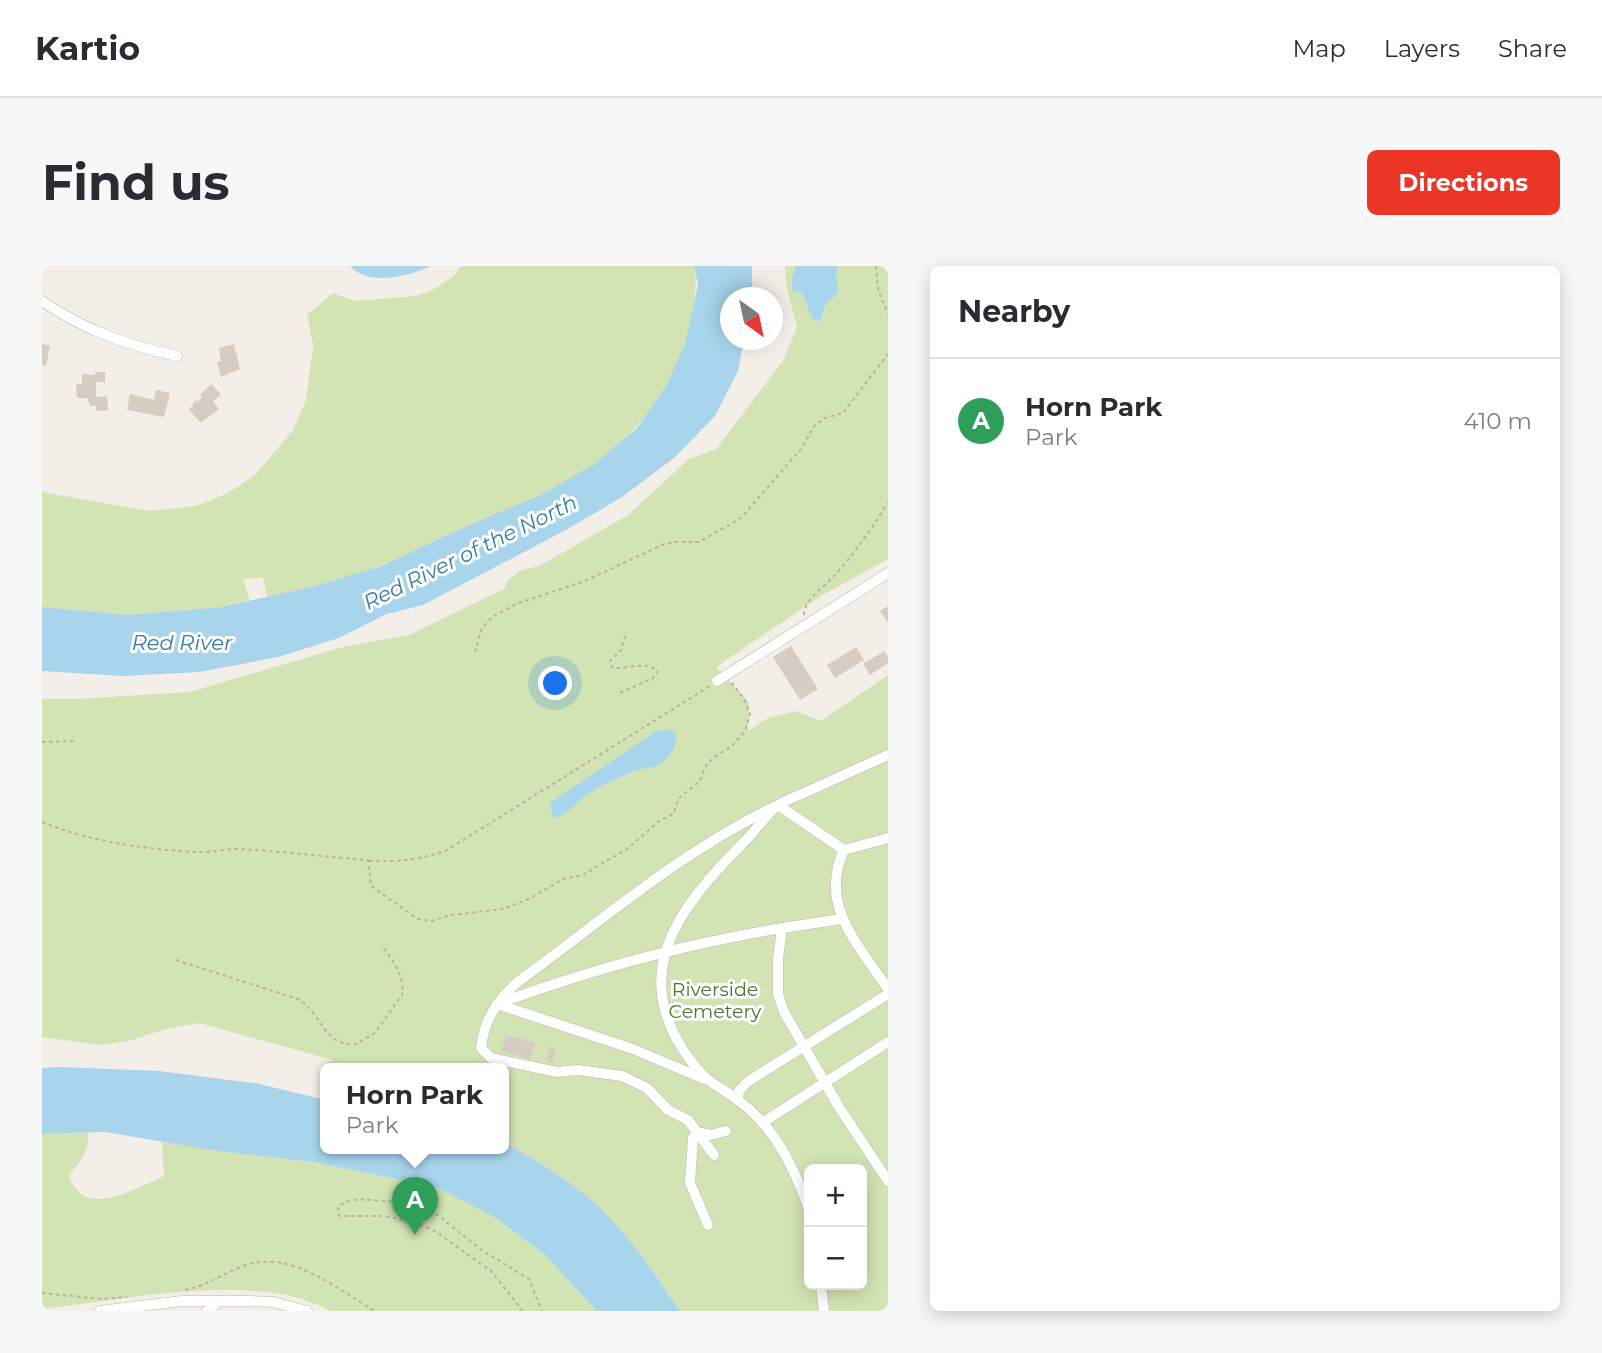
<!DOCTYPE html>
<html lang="en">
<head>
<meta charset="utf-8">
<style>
  body { margin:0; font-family:Montserrat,sans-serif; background:#f7f7f7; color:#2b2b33 }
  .controls { position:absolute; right:21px; bottom:21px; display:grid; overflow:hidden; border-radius:10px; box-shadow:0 4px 18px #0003 }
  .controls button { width:63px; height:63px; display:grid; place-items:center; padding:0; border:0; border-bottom:2px solid #e1e1e2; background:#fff; color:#2b2b33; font:35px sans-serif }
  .compass { position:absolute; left:678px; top:21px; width:63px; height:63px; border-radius:50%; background:#fff; box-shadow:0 4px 18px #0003; rotate:147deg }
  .you { position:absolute; left:514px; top:418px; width:24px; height:24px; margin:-18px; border:5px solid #fff; border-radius:50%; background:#1a73e8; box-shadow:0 0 0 10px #1a73e833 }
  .badge { display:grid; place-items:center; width:46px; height:46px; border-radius:50%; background:#eb3526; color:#fff; font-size:23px; font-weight:700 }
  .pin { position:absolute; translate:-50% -58px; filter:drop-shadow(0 2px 4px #0008) }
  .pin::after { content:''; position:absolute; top:37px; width:24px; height:21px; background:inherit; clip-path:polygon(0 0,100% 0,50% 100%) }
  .popup { position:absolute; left:278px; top:797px; width:189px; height:91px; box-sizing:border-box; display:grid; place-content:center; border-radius:10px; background:#fff; filter:drop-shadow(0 2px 5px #0005); font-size:23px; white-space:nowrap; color:#7c7c81 }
  .popup b { font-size:26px; color:#2b2b33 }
  .popup::after { content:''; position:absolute; left:50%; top:100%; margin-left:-14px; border:14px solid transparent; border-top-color:#fff }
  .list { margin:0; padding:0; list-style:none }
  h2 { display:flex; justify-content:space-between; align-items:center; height:91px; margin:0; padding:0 28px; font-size:30px }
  h2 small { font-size:23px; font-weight:400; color:#7c7c81 }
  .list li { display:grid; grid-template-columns:46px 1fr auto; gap:21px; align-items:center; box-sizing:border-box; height:126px; padding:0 28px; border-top:2px solid #e1e1e2 }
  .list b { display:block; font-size:26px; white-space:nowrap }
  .list p { margin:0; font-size:23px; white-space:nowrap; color:#7c7c81 }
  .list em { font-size:23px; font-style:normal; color:#7c7c81 }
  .map { position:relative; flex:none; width:846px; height:1045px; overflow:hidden; border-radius:10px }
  header { display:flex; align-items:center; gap:42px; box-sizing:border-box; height:98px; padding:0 35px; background:#fff; border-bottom:2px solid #e1e1e2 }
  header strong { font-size:33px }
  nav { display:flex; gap:38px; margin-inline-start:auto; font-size:24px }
  .intro { display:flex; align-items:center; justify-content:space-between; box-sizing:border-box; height:168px; padding:0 42px }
  h1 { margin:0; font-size:49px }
  .button { padding:18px 32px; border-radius:10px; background:#eb3526; color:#fff; font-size:24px; font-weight:700 }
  main { display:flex; gap:42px; padding:0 42px }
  aside { flex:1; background:#fff; border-radius:10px; box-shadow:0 4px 18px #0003 }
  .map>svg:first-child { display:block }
  .green { fill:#d2e4b3; fill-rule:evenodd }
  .water { fill:#a8d5eb }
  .building { fill:#d7ccc1 }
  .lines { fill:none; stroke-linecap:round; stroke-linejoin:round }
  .minor-casing { stroke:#beb6ab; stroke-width:11 }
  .path { stroke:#beb09d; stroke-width:2; stroke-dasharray:3.5 3.5; stroke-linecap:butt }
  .minor { stroke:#fff; stroke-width:10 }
  .labels { text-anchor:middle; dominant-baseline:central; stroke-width:6; stroke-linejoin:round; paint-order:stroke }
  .park-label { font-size:19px; fill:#4e742e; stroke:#fff }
  .water-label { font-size:21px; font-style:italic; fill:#357da2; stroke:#fff }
</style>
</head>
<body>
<header>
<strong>Kartio</strong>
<nav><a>Map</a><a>Layers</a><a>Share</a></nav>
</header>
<div class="intro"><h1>Find us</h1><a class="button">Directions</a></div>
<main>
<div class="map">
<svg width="846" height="1045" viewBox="0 0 846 1045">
  <rect width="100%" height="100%" fill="#f3efe8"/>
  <g class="green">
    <path d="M419 0H652C656 21 652 37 648 58 630 139 569 198 495 231 474 241 452 248 430 258 400 272 370 288 338 300 302 315 262 322 225 331L221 311 201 313 208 334 180 341 85 349 0 341V226L107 245 154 240 186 227 213 209 251 164 264 134 271 80 265 49 291 27 312 35 374 30 390 24 412 10Z"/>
    <path d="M743 0H846V293L779 330 674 401 707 436 706 465 726 452 754 445 779 455 846 409V1045H638C614 1010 590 973 559 943 531 916 496 895 462 876V803H284L286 796 291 794 157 757 124 763 87 775 59 779 0 771V433H35L147 426 301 381 367 369 462 323 467 313 478 305 499 299 586 249 647 193 674 183 741 95 755 60 744 19ZM767 903H820V1019H767Z"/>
    <path d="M46 867C49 885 37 896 27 910 43 955 93 922 122 910L120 876 271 896 394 921 451 950 502 988 555 1045H288C218 1004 79 1034 0 1043V868Z"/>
  </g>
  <g class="water">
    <path d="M308 0H389C368 10 326 21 308 0Z"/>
    <polygon points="652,0 710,0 710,31 688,32 688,74 702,74 696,105 673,150 632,192 580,231 522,265 381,339 345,348 297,372 236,391 158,406 81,410 0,405 0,341 85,349 180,341 273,320 337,301 434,256 497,230 551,199 595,162 624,120 643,78 656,19"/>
    <polygon points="754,0 796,0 794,10 797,25 782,41 780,51 777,55 771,54 760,27 750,24 750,13"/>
    <path d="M627 463 634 468C634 480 631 488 620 496 610 504 600 501 589 506 578 511 554 522 545 529 534 536 527 547 514 552L511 551 508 537 613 466Z"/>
    <path d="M17 801 118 805 217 818 284 834V883H462V876C496 895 531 916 559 943 590 973 614 1010 638 1045H555L502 988 451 950 394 921 271 896 169 884 63 866 0 868V802Z"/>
  </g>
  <g class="building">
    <polygon points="0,78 8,80 4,100 0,99"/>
    <polygon points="192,78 198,103 179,111 175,96 179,95 177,82"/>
    <polygon points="53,106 63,106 63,116 54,116 54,131 65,130 66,144 54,145 54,140 48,140 45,132 35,132 34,118 40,118 40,108 53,109"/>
    <polygon points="169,118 179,128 171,136 177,143 159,157 147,144 154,134 156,136 160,131 158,129"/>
    <polygon points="114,124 128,127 122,151 85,144 88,128 112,134"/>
    <polygon points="846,340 846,357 838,345"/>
    <polygon points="749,380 776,423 758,434 731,391"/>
    <polygon points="814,381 822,394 793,412 785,399"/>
    <polygon points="842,385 846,391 846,397 828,409 821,398"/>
    <polygon points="464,769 493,777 488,793 459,785"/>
    <polygon points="508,781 514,783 510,797 504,795"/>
  </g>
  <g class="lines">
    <defs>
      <g id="minor">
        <path d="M0 35C42 64 85 79 135 90"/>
        <polyline points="675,415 846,307"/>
        <path d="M802 584C776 639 817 679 846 723"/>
        <polyline points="800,653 740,662 736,693 736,728 742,746 797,841 846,915"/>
        <path d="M455 738C547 704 643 678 740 662"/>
        <polyline points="455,738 591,783 662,813"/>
        <polyline points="696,833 697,825 705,816 846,728"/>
        <polyline points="720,857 846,776"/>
        <path d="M672 889 646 854 626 844 605 822 580 810 536 804 515 806 449 792 439 782C442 754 456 732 477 715 561 654 642 583 736 539L802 584 846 572"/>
        <path d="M767 944C753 903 733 861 697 835 676 819 666 818 649 795 584 709 636 643 699 579 712 567 722 551 735 540 743 534 755 530 764 526 791 514 819 501 846 489"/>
        <polyline points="666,959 648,917 651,872 656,866 669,869 684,865"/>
        <polyline points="779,1019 782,1045"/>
        <polyline points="58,1045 140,1035 205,1035 231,1036 265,1045"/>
        <polyline points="165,1045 177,1035"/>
      </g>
    </defs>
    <use href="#minor" class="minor-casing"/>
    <g class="path">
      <polyline points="834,0 836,23 846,48"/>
      <path d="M762 349C762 337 774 327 783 319 808 295 827 266 846 237"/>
      <polyline points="433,386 440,362 450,351 476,337 543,315 620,279 633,276 657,276 699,252 759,183 773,159 783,152 801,147 846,88"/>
      <path d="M578 427 611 412 616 405C604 394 585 403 571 402L568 395 579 384 583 370"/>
      <polyline points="0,476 34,475"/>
      <path d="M0 556C49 576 106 584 159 586 171 586 184 583 196 583 239 585 283 591 326 594L329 620 376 653 390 655 409 649 461 643 487 633 521 613 541 609 551 603 585 583 616 556 631 548 637 532 657 516 665 498 674 490 690 480 703 465 708 448 702 433 689 416"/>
      <path d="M327 595C355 596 378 594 405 584L668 420"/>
      <path d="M134 694 256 733C281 748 279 777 312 779L333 767 360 729C363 711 351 693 339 679"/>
      <path d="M143 1024C165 1020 183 1006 204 999 250 984 295 1023 333 1045"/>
      <polyline points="0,1027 60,1033 85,1031"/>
      <polyline points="481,1045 450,1006 393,965 369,955 342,950 297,950 296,941 303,936 317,933 357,936 396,949 438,983 487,1013 500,1045"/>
    </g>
    <use href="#minor" class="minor"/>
  </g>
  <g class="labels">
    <g class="park-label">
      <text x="673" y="723">Riverside<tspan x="673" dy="22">Cemetery</tspan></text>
    </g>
    <g class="water-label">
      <text transform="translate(428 286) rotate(-26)">Red River of the North</text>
      <text x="140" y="376">Red River</text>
    </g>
  </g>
</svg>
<div class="controls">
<button>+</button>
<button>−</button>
</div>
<svg class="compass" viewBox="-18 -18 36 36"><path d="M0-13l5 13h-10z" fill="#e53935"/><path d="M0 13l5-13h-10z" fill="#7c7c81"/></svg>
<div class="you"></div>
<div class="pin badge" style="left:373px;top:969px;background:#2e9e5b">A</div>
<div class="popup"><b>Horn Park</b>Park</div>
</div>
<aside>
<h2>Nearby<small></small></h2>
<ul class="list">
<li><span class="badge" style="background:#2e9e5b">A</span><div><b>Horn Park</b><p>Park</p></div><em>410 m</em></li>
</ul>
</aside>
</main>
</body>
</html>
